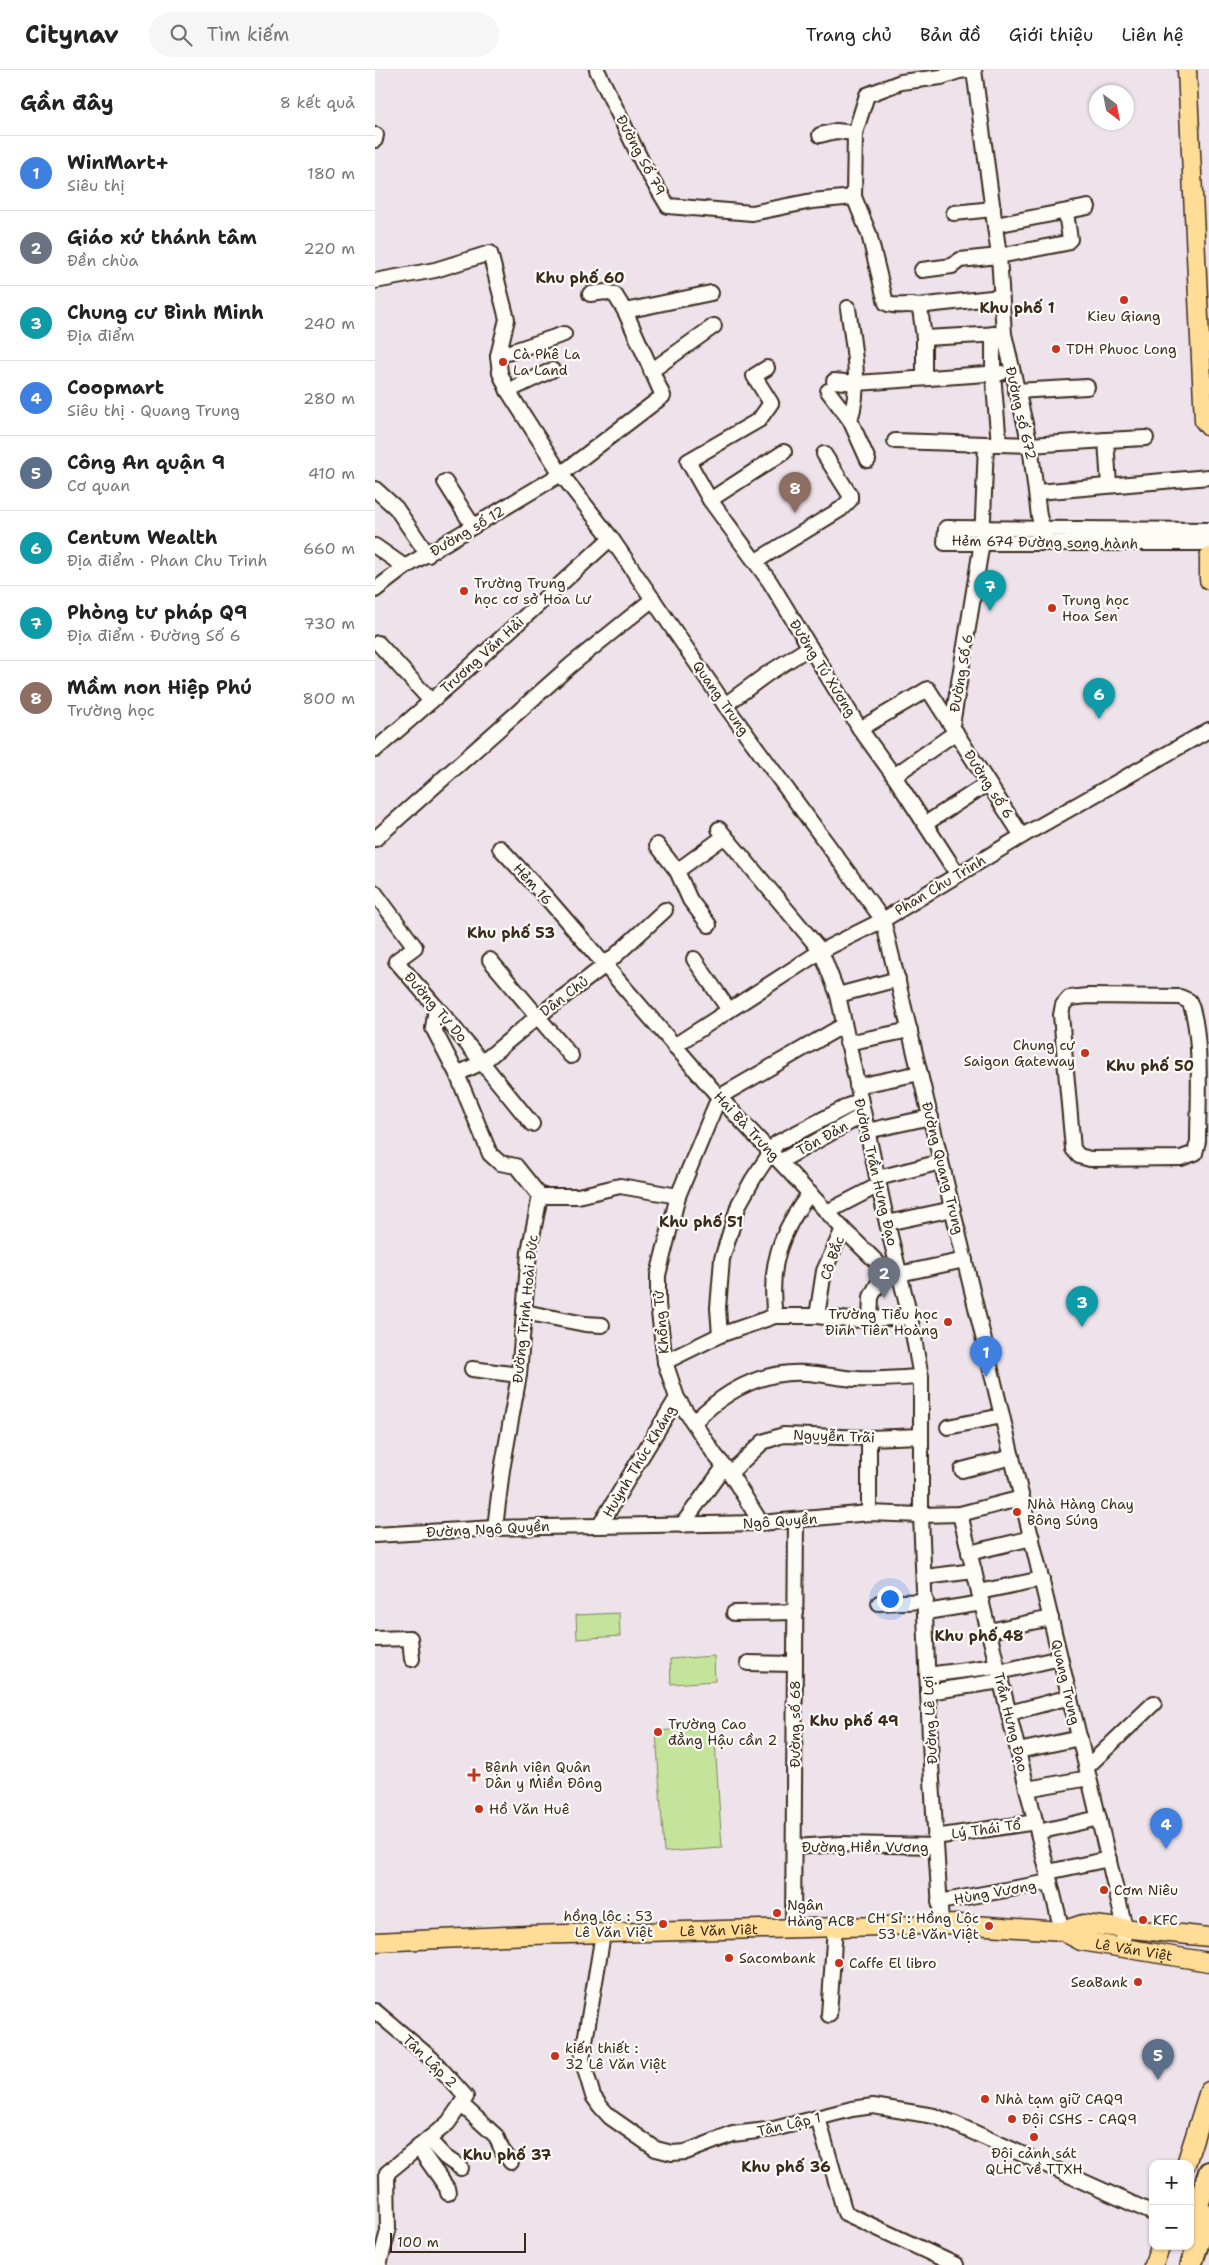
<!DOCTYPE html>
<html lang="vi">
<head>
<meta charset="utf-8">
<style>
  body { margin:0; font-family:"Shantell Sans",sans-serif; background:#f6f6f6; color:#222 }
  .controls { position:absolute; right:15px; bottom:15px; display:grid; overflow:hidden; border-radius:10px; box-shadow:0 1px 4px #0004 }
  .controls button { width:45px; height:45px; display:grid; place-items:center; padding:0; border:0; border-bottom:1px solid #e0e0e0; background:#fff; color:#222; font:25px sans-serif }
  .compass { position:absolute; left:714px; top:15px; width:45px; height:45px; border-radius:50%; background:#fff; box-shadow:0 1px 4px #0004; rotate:148deg }
  .scale { position:absolute; left:15px; bottom:12px; width:136px; box-sizing:border-box; padding-left:5px; border:2px solid #3b2a1e; border-top:0; font-size:14px; line-height:18px; white-space:nowrap; color:#3b2a1e; -webkit-text-stroke:4px #fdfcf7; paint-order:stroke }
  .you { position:absolute; left:514px; top:1528px; width:18px; height:18px; margin:-12px; border:4px solid #fff; border-radius:50%; background:#1a73e8; box-shadow:0 0 0 8px #1a73e833 }
  .badge { display:grid; place-items:center; width:32px; height:32px; border-radius:50%; background:#111827; color:#fff; font-size:16px; font-weight:700 }
  .pin { position:absolute; translate:-50% -41px; filter:drop-shadow(0 1px 2px #0008) }
  .pin::after { content:''; position:absolute; top:26px; width:18px; height:15px; background:inherit; clip-path:polygon(0 0,100% 0,50% 100%) }
  .list { margin:0; padding:0; list-style:none }
  h2 { display:flex; justify-content:space-between; align-items:center; height:65px; margin:0; padding:0 20px; font-size:21px }
  h2 small { font-size:16px; font-weight:400; color:#767676 }
  .list li { display:grid; grid-template-columns:32px 1fr auto; gap:15px; align-items:center; box-sizing:border-box; height:75px; padding:0 20px; border-top:1px solid #e0e0e0 }
  .list b { display:block; font-size:19px; white-space:nowrap }
  .list p { margin:0; font-size:16px; white-space:nowrap; color:#767676 }
  .list em { font-size:16px; font-style:normal; color:#767676 }
  .icon { flex:none; width:28px; height:28px; fill:none; stroke:currentColor; stroke-width:2; stroke-linecap:round; stroke-linejoin:round }
  .map { position:relative; flex:none; width:834px; height:2195px; overflow:hidden }
  header { display:flex; align-items:center; gap:30px; box-sizing:border-box; height:70px; padding:0 25px; background:#fff; border-bottom:1px solid #e0e0e0 }
  header strong { font-size:24px }
  nav { display:flex; gap:28px; margin-inline-start:auto; font-size:18px }
  .search { width:350px; height:45px; background:#f6f6f6; display:flex; align-items:center; gap:12px; box-sizing:border-box; padding:0 18px; border-radius:28px; color:#767676; font-size:19px }
  main { display:flex }
  aside { flex:1; background:#fff }
  .map>svg:first-child { display:block }
  .grass { fill:#c4e39b; stroke:#80865c }
  .lines { fill:none; stroke-linecap:round; stroke-linejoin:round }
  .minor-casing { stroke:#3b2a1e; stroke-width:18 }
  .major-casing { stroke:#3b2a1e; stroke-width:21 }
  .highway-casing { stroke:#3b2a1e; stroke-width:24 }
  .minor { stroke:#fdfcf7; stroke-width:14 }
  .major { stroke:#ffdd96; stroke-width:18 }
  .highway { stroke:#ffdd96; stroke-width:20 }
  .poi-dot { fill:#c8321e; stroke:#fdfcf7; stroke-width:2 }
  .labels { text-anchor:middle; dominant-baseline:central; stroke-width:4.5; stroke-linejoin:round; paint-order:stroke }
  .street-label { font-size:14px; fill:#3b2a1e; stroke:#fdfcf7 }
  .poi-label { font-size:14px; fill:#3b2a1e; stroke:#fdfcf7; text-anchor:start }
  .neighbourhood-label { font-size:15px; font-weight:bold; fill:#3b2a1e; stroke:#fdfcf7 }
</style>
</head>
<body>
<header>
<strong>Citynav</strong>
<div class="search"><svg class="icon" aria-label="search" viewBox="0 0 24 24"><circle cx="10" cy="10" r="6"/><path d="M15 15l6 6"/></svg>Tìm kiếm</div>
<nav><a>Trang chủ</a><a>Bản đồ</a><a>Giới thiệu</a><a>Liên hệ</a></nav>
</header>
<main>
<aside>
<h2>Gần đây<small>8 kết quả</small></h2>
<ul class="list">
<li><span class="badge" style="background:#3f7fe0">1</span><div><b>WinMart+</b><p>Siêu thị</p></div><em>180 m</em></li>
<li><span class="badge" style="background:#6b7280">2</span><div><b>Giáo xứ thánh tâm</b><p>Đền chùa</p></div><em>220 m</em></li>
<li><span class="badge" style="background:#0f9aa8">3</span><div><b>Chung cư Bình Minh</b><p>Địa điểm</p></div><em>240 m</em></li>
<li><span class="badge" style="background:#3f7fe0">4</span><div><b>Coopmart</b><p>Siêu thị · Quang Trung</p></div><em>280 m</em></li>
<li><span class="badge" style="background:#5c6f8a">5</span><div><b>Công An quận 9</b><p>Cơ quan</p></div><em>410 m</em></li>
<li><span class="badge" style="background:#0f9aa8">6</span><div><b>Centum Wealth</b><p>Địa điểm · Phan Chu Trinh</p></div><em>660 m</em></li>
<li><span class="badge" style="background:#0f9aa8">7</span><div><b>Phòng tư pháp Q9</b><p>Địa điểm · Đường Số 6</p></div><em>730 m</em></li>
<li><span class="badge" style="background:#8d6e63">8</span><div><b>Mầm non Hiệp Phú</b><p>Trường học</p></div><em>800 m</em></li>
</ul>
</aside>
<div class="map">
<svg width="834" height="2195" viewBox="0 0 834 2195">
  <rect width="100%" height="100%" fill="#eee2eb"/>
  <filter id="ink" filterUnits="userSpaceOnUse"><feTurbulence type="fractalNoise" baseFrequency=".02" numOctaves="2"/><feDisplacementMap in="SourceGraphic" scale="10" xChannelSelector="R" yChannelSelector="G"/><feConvolveMatrix kernelMatrix="1 2 1 2 8 2 1 2 1" color-interpolation-filters="sRGB"/></filter>
  <g filter="url(#ink)">
    <g class="grass">
      <polygon points="244,1543 245,1566 202,1569 201,1545"/>
      <polygon points="339,1586 340,1611 296,1614 295,1589"/>
      <polygon points="339,1657 347,1778 289,1782 281,1661"/>
    </g>
    <g class="lines">
      <defs>
        <g id="minor">
          <polyline points="222,0 269,96 293,136 377,143 437,131 479,127"/>
          <polyline points="599,0 624,186 629,264 655,375 664,446 670,467"/>
          <polyline points="445,65 461,61 480,63"/>
          <polyline points="0,70 1,65"/>
          <polyline points="579,143 618,139"/>
          <polyline points="620,155 713,137"/>
          <polyline points="547,200 577,196 585,190 624,186 691,173 695,169 691,143"/>
          <polyline points="0,211 60,200 115,183 132,249 123,286 125,303 133,321 186,404 236,468 350,635 508,850 750,1858 747,1878"/>
          <polyline points="542,236 626,227"/>
          <path d="M473 238C478 275 487 314 475 350L493 390"/>
          <polyline points="250,241 336,223"/>
          <polyline points="549,268 626,264"/>
          <polyline points="123,286 189,264"/>
          <polyline points="392,298 379,306 396,333 384,350 313,391 335,430 395,512 485,659 519,706 583,805"/>
          <polyline points="276,301 339,256"/>
          <path d="M549 308V268L545 238C536 231 521 239 511 233L494 164 479 127 480 63 492 25 526 12 566 7 584 1 592 0"/>
          <polyline points="459,311 482,313 626,303"/>
          <polyline points="133,321 177,300"/>
          <polyline points="453,321 475,350"/>
          <polyline points="641,321 712,317"/>
          <polyline points="731,370 771,368"/>
          <polyline points="520,371 611,374"/>
          <polyline points="624,374 655,375 731,370 734,415"/>
          <polyline points="70,412 98,456"/>
          <polyline points="0,419 21,438 53,485"/>
          <polyline points="663,422 834,407"/>
          <polyline points="335,430 409,382"/>
          <polyline points="834,460 571,458 570,473 834,473"/>
          <polyline points="0,476 30,497"/>
          <polyline points="381,491 466,439 475,430 475,425 449,384"/>
          <polyline points="0,520 30,497 186,404 288,326 250,241 240,225 231,222 215,224"/>
          <polyline points="3,573 56,631"/>
          <polyline points="350,635 392,604 435,577"/>
          <polyline points="577,655 607,472 611,374 624,374 618,304 618,264"/>
          <polyline points="485,659 553,619 647,766"/>
          <polyline points="0,680 76,614 236,468"/>
          <polyline points="519,706 581,662"/>
          <polyline points="550,754 613,713"/>
          <polyline points="344,759 446,881 463,925 512,1153 535,1247 546,1307 546,1445 556,1694 566,1854"/>
          <polyline points="0,769 196,595 278,529"/>
          <polyline points="282,775 302,801 350,766"/>
          <polyline points="125,778 171,827 344,1027 468,1159 510,1200 524,1204 590,1190"/>
          <polyline points="302,801 315,830 334,855"/>
          <polyline points="0,823 40,877 21,891 75,953 157,1054"/>
          <polyline points="319,889 354,940"/>
          <polyline points="115,890 196,986"/>
          <polyline points="463,925 523,909"/>
          <path d="M713 926 805 927 814 931C828 960 823 1036 823 1071L820 1083 806 1088 715 1089 704 1086 698 1079 686 945 688 935 694 928Z"/>
          <polyline points="61,938 58,958 82,1004 115,1084 125,1093 141,1096 165,1126 154,1182 144,1305 127,1400 120,1458"/>
          <polyline points="472,973 535,960"/>
          <polyline points="299,976 446,881 508,850 647,766 834,660"/>
          <polyline points="82,1004 108,992 162,947 229,896 290,840"/>
          <polyline points="482,1016 545,1003"/>
          <polyline points="492,1061 556,1047"/>
          <polyline points="406,1091 488,1045"/>
          <polyline points="503,1108 566,1092"/>
          <polyline points="165,1126 203,1126 245,1116 303,1126"/>
          <polyline points="452,1142 504,1115"/>
          <polyline points="512,1153 578,1139"/>
          <polyline points="149,1242 210,1254 227,1255"/>
          <path d="M400 1246C393 1197 405 1162 435 1123"/>
          <polyline points="442,1246 449,1201 468,1159"/>
          <polyline points="495,1250 496,1227 510,1200"/>
          <polyline points="345,1265 343,1238 347,1189 364,1134 378,1109 402,1073 485,1030"/>
          <polyline points="290,1292 345,1265 400,1246 442,1246 475,1250 535,1247"/>
          <polyline points="97,1299 144,1305"/>
          <path d="M319 1352C349 1322 386 1300 431 1303 448 1304 464 1308 481 1309 502 1310 524 1308 546 1307"/>
          <polyline points="573,1357 627,1346"/>
          <polyline points="494,1368 494,1443"/>
          <polyline points="587,1400 637,1387"/>
          <polyline points="355,1403 388,1372 408,1365 494,1368 546,1366"/>
          <polyline points="585,1444 687,1861"/>
          <polyline points="386,1453 355,1403 340,1385 302,1328 290,1292 283,1234 283,1205 303,1126 344,1027 469,955"/>
          <polyline points="225,1455 302,1328"/>
          <polyline points="307,1455 349,1397"/>
          <polyline points="0,1465 120,1458 386,1453 494,1443 546,1445 585,1444 647,1428"/>
          <polyline points="594,1483 657,1468"/>
          <polyline points="550,1507 599,1501"/>
          <polyline points="604,1522 667,1509"/>
          <polyline points="504,1533 551,1531"/>
          <polyline points="551,1542 607,1533"/>
          <polyline points="359,1543 421,1542"/>
          <polyline points="614,1561 676,1548"/>
          <polyline points="0,1569 35,1568 37,1589"/>
          <polyline points="373,1593 420,1594"/>
          <polyline points="624,1602 685,1588"/>
          <polyline points="552,1605 622,1596"/>
          <polyline points="553,1622 626,1611"/>
          <polyline points="634,1643 695,1627"/>
          <polyline points="643,1681 705,1668"/>
          <polyline points="712,1697 779,1633"/>
          <polyline points="652,1719 714,1708"/>
          <polyline points="663,1762 724,1748"/>
          <polyline points="560,1767 661,1752"/>
          <polyline points="419,1777 467,1774 561,1776"/>
          <polyline points="673,1802 734,1789"/>
          <polyline points="564,1832 675,1812"/>
          <polyline points="418,1859 421,1450"/>
          <polyline points="228,1864 207,1989 218,2026 225,2036 235,2047 281,2079 297,2083 311,2082 358,2064 399,2059 477,2039 498,2036 559,2046 578,2053 778,2143"/>
          <polyline points="0,1941 57,1989 91,2027 73,2053 12,2103 13,2161 4,2195"/>
          <polyline points="454,1945 460,1857"/>
          <polyline points="86,2034 121,2066 127,2080 136,2092"/>
          <polyline points="443,2048 470,2143 581,2195"/>
          <polyline points="53,2069 70,2087 86,2098"/>
          <polyline points="43,2077 72,2118 73,2123"/>
        </g>
        <g id="major">
          <polyline points="812,0 829,351 834,357"/>
          <polyline points="834,487 834,510"/>
          <path id="s1" d="M687 1861 706 1871 834 1892"/>
          <path id="s2" d="M0 1872 154 1865 584 1854 687 1861 708 1854 834 1867"/>
          <polyline points="811,2094 834,2021"/>
          <polyline points="778,2195 786,2176"/>
        </g>
        <g id="highway">
          <polyline points="815,2160 834,2102"/>
          <polyline points="816,2195 833,2145"/>
        </g>
      </defs>
      <use href="#minor" class="minor-casing"/>
      <use href="#major" class="major-casing"/>
      <use href="#highway" class="highway-casing"/>
      <use href="#minor" class="minor"/>
      <use href="#major" class="major"/>
      <use href="#highway" class="highway"/>
    </g>
  </g>
  <g class="poi-dot">
    <circle cx="749" cy="230" r="5"/>
    <circle cx="681" cy="279" r="5"/>
    <circle cx="128" cy="292" r="5"/>
    <circle cx="89" cy="521" r="5"/>
    <circle cx="677" cy="538" r="5"/>
    <circle cx="710" cy="983" r="5"/>
    <circle cx="573" cy="1252" r="5"/>
    <circle cx="642" cy="1442" r="5"/>
    <circle cx="283" cy="1662" r="5"/>
    <path d="M96.5 1697.5h5v5h5v5h-5v5h-5v-5h-5v-5h5z"/>
    <circle cx="104" cy="1739" r="5"/>
    <circle cx="729" cy="1820" r="5"/>
    <circle cx="402" cy="1843" r="5"/>
    <circle cx="768" cy="1850" r="5"/>
    <circle cx="288" cy="1854" r="5"/>
    <circle cx="614" cy="1856" r="5"/>
    <circle cx="354" cy="1888" r="5"/>
    <circle cx="464" cy="1893" r="5"/>
    <circle cx="763" cy="1912" r="5"/>
    <circle cx="180" cy="1986" r="5"/>
    <circle cx="610" cy="2029" r="5"/>
    <circle cx="637" cy="2049" r="5"/>
    <circle cx="659" cy="2067" r="5"/>
  </g>
  <g class="labels">
    <g class="street-label">
      <text transform="translate(266 85) rotate(62)">Đường Số 79</text>
      <text transform="translate(646 343) rotate(77)">Đường số 672</text>
      <text transform="translate(92 461) rotate(-31)">Đường số 12</text>
      <text transform="translate(670 472) rotate(1)">Hẻm 674 Đường song hành</text>
      <text transform="translate(107 585) rotate(-42)">Trương Văn Hải</text>
      <text transform="translate(448 598) rotate(58)">Đường Tú Xương</text>
      <text transform="translate(586 603) rotate(-80)">Đường Số 6</text>
      <text transform="translate(346 628) rotate(55)">Quang Trung</text>
      <text transform="translate(614 714) rotate(57)">Đường số 6</text>
      <text transform="translate(158 814) rotate(48)">Hẻm 16</text>
      <text transform="translate(565 815) rotate(-31)">Phan Chu Trinh</text>
      <text transform="translate(189 926) rotate(-37)">Dân Chủ</text>
      <text transform="translate(61 937) rotate(49)">Đường Tự Do</text>
      <text transform="translate(372 1056) rotate(47)">Hai Bà Trưng</text>
      <text transform="translate(447 1068) rotate(-29)">Tôn Đản</text>
      <text transform="translate(568 1098) rotate(76)">Đường Quang Trung</text>
      <text transform="translate(501 1102) rotate(77)">Đường Trần Hưng Đạo</text>
      <text transform="translate(457 1188) rotate(-70)">Cô Bắc</text>
      <text transform="translate(150 1239) rotate(-84)">Đường Trịnh Hoài Đức</text>
      <text transform="translate(286 1252) rotate(-95)">Khổng Tử</text>
      <text transform="translate(459 1366) rotate(2)">Nguyễn Trãi</text>
      <text transform="translate(264 1391) rotate(-59)">Huỳnh Thúc Kháng</text>
      <text transform="translate(405 1451) rotate(-4)">Ngô Quyền</text>
      <text transform="translate(113 1459) rotate(-3)">Đường Ngô Quyền</text>
      <text transform="translate(691 1612) rotate(77)">Quang Trung</text>
      <text transform="translate(555 1650) rotate(-93)">Đường Lê Lợi</text>
      <text transform="translate(636 1652) rotate(76)">Trần Hưng Đạo</text>
      <text transform="translate(420 1654) rotate(-90)">Đường số 68</text>
      <text transform="translate(611 1759) rotate(-8)">Lý Thái Tổ</text>
      <text x="490" y="1777">Đường Hiền Vương</text>
      <text transform="translate(620 1822) rotate(-10)">Hùng Vương</text>
      <text stroke="none"><textPath href="#s2" startOffset="344">Lê Văn Việt</textPath></text>
      <text stroke="none"><textPath href="#s1" startOffset="75">Lê Văn Việt</textPath></text>
      <text transform="translate(55 1991) rotate(44)">Tân Lập 2</text>
      <text transform="translate(414 2054) rotate(-13)">Tân Lập 1</text>
    </g>
    <g class="poi-label">
      <text x="749" y="246" text-anchor="middle">Kieu Giang</text>
      <text x="691" y="279">TDH Phuoc Long</text>
      <text x="138" y="284">Cà Phê La<tspan x="138" dy="16">La Land</tspan></text>
      <text x="99" y="513">Trường Trung<tspan x="99" dy="16">học cơ sở Hoa Lư</tspan></text>
      <text x="687" y="530">Trung học<tspan x="687" dy="16">Hoa Sen</tspan></text>
      <text x="700" y="975" text-anchor="end">Chung cư<tspan x="700" dy="16">Saigon Gateway</tspan></text>
      <text x="563" y="1244" text-anchor="end">Trường Tiểu học<tspan x="563" dy="16">Đinh Tiên Hoàng</tspan></text>
      <text x="652" y="1434">Nhà Hàng Chay<tspan x="652" dy="16">Bông Súng</tspan></text>
      <text x="293" y="1654">Trường Cao<tspan x="293" dy="16">đẳng Hậu cần 2</tspan></text>
      <text x="110" y="1697">Bệnh viện Quân<tspan x="110" dy="16">Dân y Miền Đông</tspan></text>
      <text x="114" y="1739">Hồ Văn Huê</text>
      <text x="739" y="1820">Cơm Niêu</text>
      <text x="412" y="1835">Ngân<tspan x="412" dy="16">Hàng ACB</tspan></text>
      <text x="278" y="1846" text-anchor="end">hồng lộc : 53<tspan x="278" dy="16">Lê Văn Việt</tspan></text>
      <text x="604" y="1848" text-anchor="end">CH Sỉ : Hồng Lộc<tspan x="604" dy="16">53 Lê Văn Việt</tspan></text>
      <text x="778" y="1850">KFC</text>
      <text x="364" y="1888">Sacombank</text>
      <text x="474" y="1893">Caffe El libro</text>
      <text x="753" y="1912" text-anchor="end">SeaBank</text>
      <text x="190" y="1978">kiến thiết :<tspan x="190" dy="16">32 Lê Văn Việt</tspan></text>
      <text x="620" y="2029">Nhà tạm giữ CAQ9</text>
      <text x="647" y="2049">Đội CSHS - CAQ9</text>
      <text x="659" y="2083" text-anchor="middle">Đội cảnh sát<tspan x="659" dy="16">QLHC về TTXH</tspan></text>
    </g>
    <g class="neighbourhood-label">
      <text x="205" y="208">Khu phố 60</text>
      <text x="642" y="238">Khu phố 1</text>
      <text x="136" y="863">Khu phố 53</text>
      <text x="775" y="996">Khu phố 50</text>
      <text x="326" y="1152">Khu phố 51</text>
      <text x="604" y="1566">Khu phố 48</text>
      <text x="479" y="1651">Khu phố 49</text>
      <text x="132" y="2085">Khu phố 37</text>
      <text x="411" y="2097">Khu phố 36</text>
    </g>
  </g>
</svg>
<div class="controls">
<button>+</button>
<button>−</button>
</div>
<svg class="compass" viewBox="-18 -18 36 36"><path d="M0-13l5 13h-10z" fill="#e53935"/><path d="M0 13l5-13h-10z" fill="#767676"/></svg>
<div class="scale">100 m</div>
<div class="you"></div>
<div class="pin badge" style="left:611px;top:1307px;background:#3f7fe0">1</div>
<div class="pin badge" style="left:509px;top:1228px;background:#6b7280">2</div>
<div class="pin badge" style="left:707px;top:1257px;background:#0f9aa8">3</div>
<div class="pin badge" style="left:791px;top:1779px;background:#3f7fe0">4</div>
<div class="pin badge" style="left:783px;top:2010px;background:#5c6f8a">5</div>
<div class="pin badge" style="left:724px;top:649px;background:#0f9aa8">6</div>
<div class="pin badge" style="left:615px;top:541px;background:#0f9aa8">7</div>
<div class="pin badge" style="left:420px;top:443px;background:#8d6e63">8</div>
</div>
</main>
</body>
</html>
